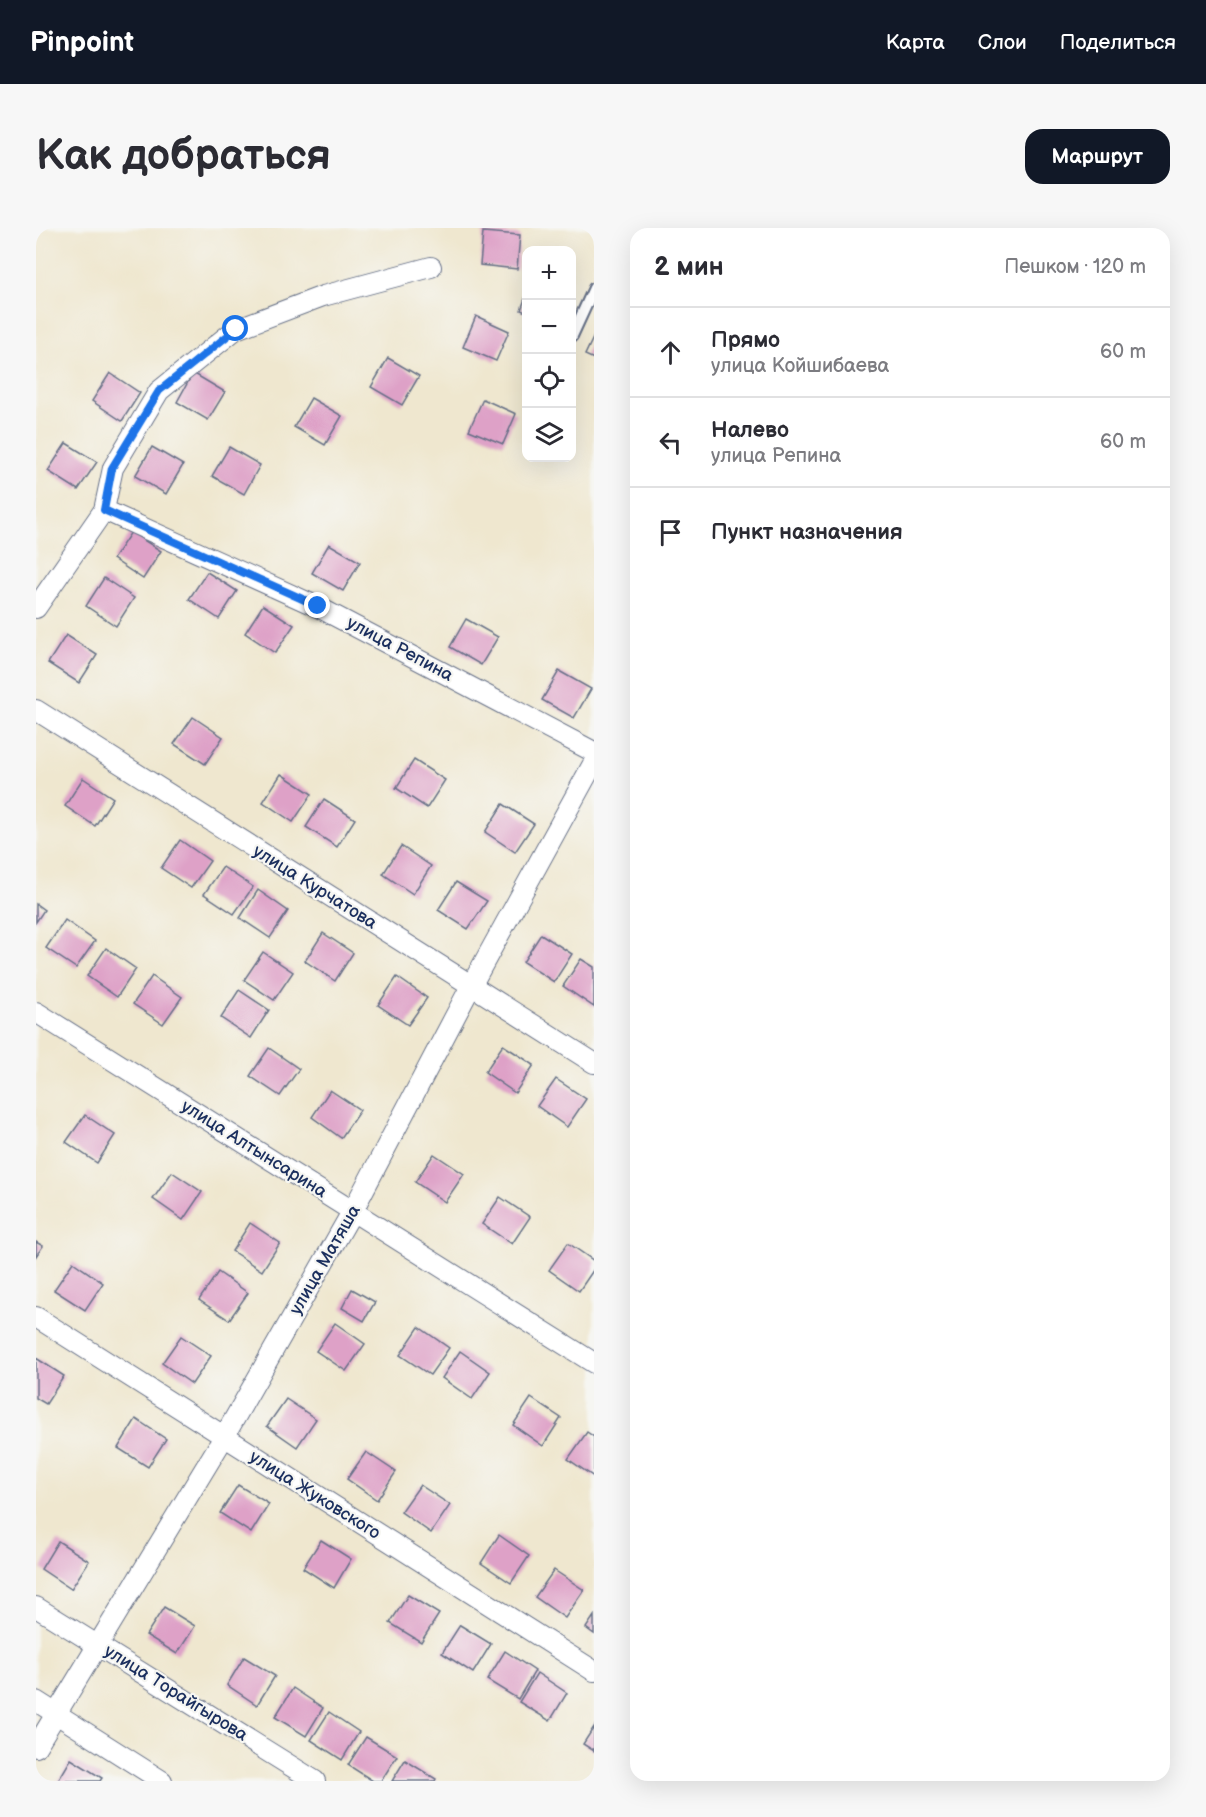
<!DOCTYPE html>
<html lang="ru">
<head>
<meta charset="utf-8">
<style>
  body { margin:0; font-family:"Balsamiq Sans",sans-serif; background:#f7f7f7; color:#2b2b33 }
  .controls { position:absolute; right:18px; top:18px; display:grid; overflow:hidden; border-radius:12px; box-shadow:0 6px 24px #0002 }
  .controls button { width:54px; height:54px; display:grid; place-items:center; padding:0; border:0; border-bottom:2px solid #e1e1e2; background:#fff; color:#2b2b33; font:30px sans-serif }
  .stop { position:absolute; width:18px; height:18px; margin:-14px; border:4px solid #1a73e8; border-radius:50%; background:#fff }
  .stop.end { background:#1a73e8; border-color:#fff; box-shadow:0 2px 6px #0008 }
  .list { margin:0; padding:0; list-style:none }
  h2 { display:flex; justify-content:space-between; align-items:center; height:78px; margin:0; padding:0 24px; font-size:26px }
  h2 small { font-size:20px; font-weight:400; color:#7c7c81 }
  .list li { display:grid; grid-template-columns:39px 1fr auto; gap:18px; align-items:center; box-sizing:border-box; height:90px; padding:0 24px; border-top:2px solid #e1e1e2 }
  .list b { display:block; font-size:22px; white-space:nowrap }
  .list p { margin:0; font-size:20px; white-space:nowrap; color:#7c7c81 }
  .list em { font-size:20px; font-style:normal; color:#7c7c81 }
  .icon { flex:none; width:33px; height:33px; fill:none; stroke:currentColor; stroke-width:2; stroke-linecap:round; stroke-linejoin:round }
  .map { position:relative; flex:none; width:558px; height:1553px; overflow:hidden; border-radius:18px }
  header { display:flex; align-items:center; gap:36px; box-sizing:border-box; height:84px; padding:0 30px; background:#111827; color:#fff }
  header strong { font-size:28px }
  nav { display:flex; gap:33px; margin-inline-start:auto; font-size:21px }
  .intro { display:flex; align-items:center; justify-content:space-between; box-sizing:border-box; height:144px; padding:0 36px }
  h1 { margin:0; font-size:42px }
  .button { padding:15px 27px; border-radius:18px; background:#111827; color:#fff; font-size:21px; font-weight:700 }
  main { display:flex; gap:36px; padding:0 36px }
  aside { flex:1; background:#fff; border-radius:18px; box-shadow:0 6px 24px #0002 }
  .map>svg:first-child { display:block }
  .building { fill:#dea1c7 }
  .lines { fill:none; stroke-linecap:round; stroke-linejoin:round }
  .lane-casing { stroke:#656f86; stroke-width:14 }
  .street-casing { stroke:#656f86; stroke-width:22 }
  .lane { stroke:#fff; stroke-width:10 }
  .street { stroke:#fff; stroke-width:20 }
  .route { stroke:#1a73e8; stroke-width:8 }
  .labels { text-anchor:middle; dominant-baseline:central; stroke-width:4.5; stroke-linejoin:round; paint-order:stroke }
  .street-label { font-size:18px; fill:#1b2f5e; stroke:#f6f6f2 }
</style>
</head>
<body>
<header>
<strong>Pinpoint</strong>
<nav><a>Карта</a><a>Слои</a><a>Поделиться</a></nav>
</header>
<div class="intro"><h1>Как добраться</h1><a class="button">Маршрут</a></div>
<main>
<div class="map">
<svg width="558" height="1553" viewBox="0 0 558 1553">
  <rect width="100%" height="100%" fill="#f6f6f2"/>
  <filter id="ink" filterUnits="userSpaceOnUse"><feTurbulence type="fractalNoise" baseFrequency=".0167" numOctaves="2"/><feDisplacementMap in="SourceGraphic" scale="12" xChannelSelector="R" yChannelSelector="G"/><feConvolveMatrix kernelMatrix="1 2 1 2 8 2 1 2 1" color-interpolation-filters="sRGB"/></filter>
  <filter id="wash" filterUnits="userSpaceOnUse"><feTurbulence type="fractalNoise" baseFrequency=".008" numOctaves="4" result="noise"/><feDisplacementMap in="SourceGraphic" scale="24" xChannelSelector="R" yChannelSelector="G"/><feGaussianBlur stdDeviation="1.35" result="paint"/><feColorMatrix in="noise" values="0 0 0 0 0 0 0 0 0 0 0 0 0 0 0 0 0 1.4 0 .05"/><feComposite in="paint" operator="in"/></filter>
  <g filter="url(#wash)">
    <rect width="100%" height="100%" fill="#efe7cf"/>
    <g id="blocks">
      <g class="building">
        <polygon points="447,4 484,7 481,41 444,37"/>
        <polygon points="490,68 490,84 485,82"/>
        <polygon points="440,88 473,103 460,133 427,119"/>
        <polygon points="558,108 558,131 549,127"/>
        <polygon points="352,130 383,148 366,177 335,159"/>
        <polygon points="74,145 104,165 86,193 56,173"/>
        <polygon points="157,145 189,164 172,192 141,174"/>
        <polygon points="275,170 306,188 289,217 258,199"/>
        <polygon points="447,171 480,186 467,216 433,202"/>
        <polygon points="30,215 61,234 42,262 12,243"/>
        <polygon points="116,219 147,237 130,266 99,248"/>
        <polygon points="193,219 224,237 208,266 176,248"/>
        <polygon points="95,304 125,323 107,351 77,331"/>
        <polygon points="293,316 324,334 307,363 276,345"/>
        <polygon points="171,344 201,363 183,391 153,371"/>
        <polygon points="68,350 98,370 80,398 50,378"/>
        <polygon points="227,377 258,397 239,425 209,405"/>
        <polygon points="430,391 462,409 445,437 414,419"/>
        <polygon points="30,407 61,427 43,455 12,435"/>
        <polygon points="523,443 555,461 538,490 506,472"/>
        <polygon points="157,489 187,509 169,536 138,516"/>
        <polygon points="378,532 409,552 391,580 360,560"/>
        <polygon points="245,546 276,566 257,594 227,574"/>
        <polygon points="47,550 77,570 59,598 29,578"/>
        <polygon points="288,571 319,591 301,619 270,599"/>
        <polygon points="467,576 498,596 479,624 449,604"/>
        <polygon points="144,612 174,633 155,660 125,640"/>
        <polygon points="365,618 395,638 377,666 347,646"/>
        <polygon points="187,639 217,659 198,686 168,666"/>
        <polygon points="420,654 451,673 432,701 402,682"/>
        <polygon points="222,662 252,683 234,710 204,690"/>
        <polygon points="0,676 8,682 0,694"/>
        <polygon points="29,692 59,713 40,740 10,720"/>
        <polygon points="287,705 317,725 299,753 269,733"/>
        <polygon points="505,706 536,726 518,754 487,734"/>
        <polygon points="70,720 100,741 81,769 51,748"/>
        <polygon points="227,724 257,744 238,772 208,752"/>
        <polygon points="545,731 558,739 558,779 527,758"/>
        <polygon points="116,748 146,769 127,796 97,776"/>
        <polygon points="361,749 391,770 372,797 342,777"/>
        <polygon points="203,762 233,782 215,810 185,790"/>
        <polygon points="467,817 498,837 479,865 449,844"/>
        <polygon points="233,820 263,841 244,868 214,848"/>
        <polygon points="520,851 550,871 531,899 501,878"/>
        <polygon points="294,862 324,882 305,910 276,889"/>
        <polygon points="49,887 79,907 61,935 30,914"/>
        <polygon points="398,926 428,946 409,974 379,954"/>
        <polygon points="136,944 166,964 147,992 117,971"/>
        <polygon points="464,969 494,989 476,1016 446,996"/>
        <polygon points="214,995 244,1015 226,1043 196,1023"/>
        <polygon points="0,1014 7,1018 0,1028"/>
        <polygon points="532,1015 558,1033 558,1041 543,1063 513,1042"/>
        <polygon points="37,1034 67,1055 49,1082 18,1062"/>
        <polygon points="182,1044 212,1065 193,1092 163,1072"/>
        <polygon points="316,1061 339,1074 328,1093 306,1080"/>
        <polygon points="299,1095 329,1116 310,1143 280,1123"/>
        <polygon points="383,1099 413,1120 394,1147 364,1127"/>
        <polygon points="145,1108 175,1128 156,1156 126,1135"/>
        <polygon points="424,1123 454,1144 436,1171 406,1150"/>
        <polygon points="0,1130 28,1148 10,1176 0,1170"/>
        <polygon points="495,1170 525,1190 507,1218 477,1197"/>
        <polygon points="250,1171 280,1191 261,1219 231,1198"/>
        <polygon points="100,1191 130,1211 112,1239 82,1220"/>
        <polygon points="551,1204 558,1209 558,1249 532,1231"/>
        <polygon points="330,1224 360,1244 341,1272 311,1251"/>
        <polygon points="202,1257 233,1276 215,1305 184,1285"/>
        <polygon points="384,1257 414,1277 395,1305 365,1284"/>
        <polygon points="463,1307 493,1328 475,1355 445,1335"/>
        <polygon points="285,1312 315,1331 298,1360 267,1340"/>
        <polygon points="22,1313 53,1333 35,1361 5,1341"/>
        <polygon points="518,1342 548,1362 529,1390 499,1369"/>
        <polygon points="372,1367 403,1386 385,1414 354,1395"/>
        <polygon points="128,1379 159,1398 141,1426 110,1407"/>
        <polygon points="558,1388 558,1406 550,1400"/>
        <polygon points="424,1397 455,1416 437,1445 406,1425"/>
        <polygon points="469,1423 499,1443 482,1471 451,1452"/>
        <polygon points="208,1429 239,1448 221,1477 191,1457"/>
        <polygon points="501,1445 531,1465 514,1493 483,1474"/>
        <polygon points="257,1460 287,1480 270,1508 239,1489"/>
        <polygon points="293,1484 323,1504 306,1532 275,1512"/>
        <polygon points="558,1499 558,1523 547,1516"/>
        <polygon points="330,1509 361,1528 345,1553 337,1553 312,1537"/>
        <polygon points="35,1531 66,1550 64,1553 22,1553"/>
        <polygon points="369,1532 400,1551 399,1553 356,1553"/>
      </g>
    </g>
  </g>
  <g filter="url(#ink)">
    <use href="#blocks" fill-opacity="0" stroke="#656f86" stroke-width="1.5"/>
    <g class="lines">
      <defs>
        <polyline id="lane" points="536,108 558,60"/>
        <g id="street">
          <polyline points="68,282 282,379 558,524"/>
          <polyline points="0,380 68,282 77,240 123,163 200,101 287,68 395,39"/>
          <polyline points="0,482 558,835"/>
          <polyline points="0,784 558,1135"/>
          <polyline points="0,1089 558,1443"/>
          <polyline points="0,1379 279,1553"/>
          <polyline points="0,1473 126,1553"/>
          <polyline points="0,1519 188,1209 316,984 435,758 558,534"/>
        </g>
      </defs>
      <use href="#lane" class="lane-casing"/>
      <use href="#street" class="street-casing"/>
      <use href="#lane" class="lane"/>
      <use href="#street" class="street"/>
    </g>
  </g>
  <g class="lines" filter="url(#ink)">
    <polyline class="route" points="200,101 123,163 76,240 68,282 282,378"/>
  </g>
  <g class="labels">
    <g class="street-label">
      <text transform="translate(364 421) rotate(28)">улица Репина</text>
      <text transform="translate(279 659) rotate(32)">улица Курчатова</text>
      <text transform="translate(218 921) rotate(32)">улица Алтынсарина</text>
      <text transform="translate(289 1032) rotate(-60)">улица Матяша</text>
      <text transform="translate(279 1267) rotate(32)">улица Жуковского</text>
      <text transform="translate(140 1465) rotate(32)">улица Торайгырова</text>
    </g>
  </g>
</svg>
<div class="controls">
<button>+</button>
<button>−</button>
<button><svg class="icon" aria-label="locate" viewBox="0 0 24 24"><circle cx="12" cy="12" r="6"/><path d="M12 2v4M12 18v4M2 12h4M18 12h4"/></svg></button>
<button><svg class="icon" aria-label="layers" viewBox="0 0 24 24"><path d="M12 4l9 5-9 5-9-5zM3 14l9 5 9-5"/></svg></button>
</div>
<div class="stop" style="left:200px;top:101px"></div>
<div class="stop end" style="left:282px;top:378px"></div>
</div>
<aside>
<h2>2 мин<small>Пешком · 120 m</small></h2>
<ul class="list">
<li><svg class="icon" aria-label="ahead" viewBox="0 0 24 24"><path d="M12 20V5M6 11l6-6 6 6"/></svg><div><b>Прямо</b><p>улица Койшибаева</p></div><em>60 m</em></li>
<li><svg class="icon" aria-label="left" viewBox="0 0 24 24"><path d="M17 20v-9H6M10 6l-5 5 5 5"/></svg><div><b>Налево</b><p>улица Репина</p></div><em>60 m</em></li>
<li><svg class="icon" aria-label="arrive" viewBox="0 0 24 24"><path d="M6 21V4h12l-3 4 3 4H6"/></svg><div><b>Пункт назначения</b></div></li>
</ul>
</aside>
</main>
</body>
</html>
